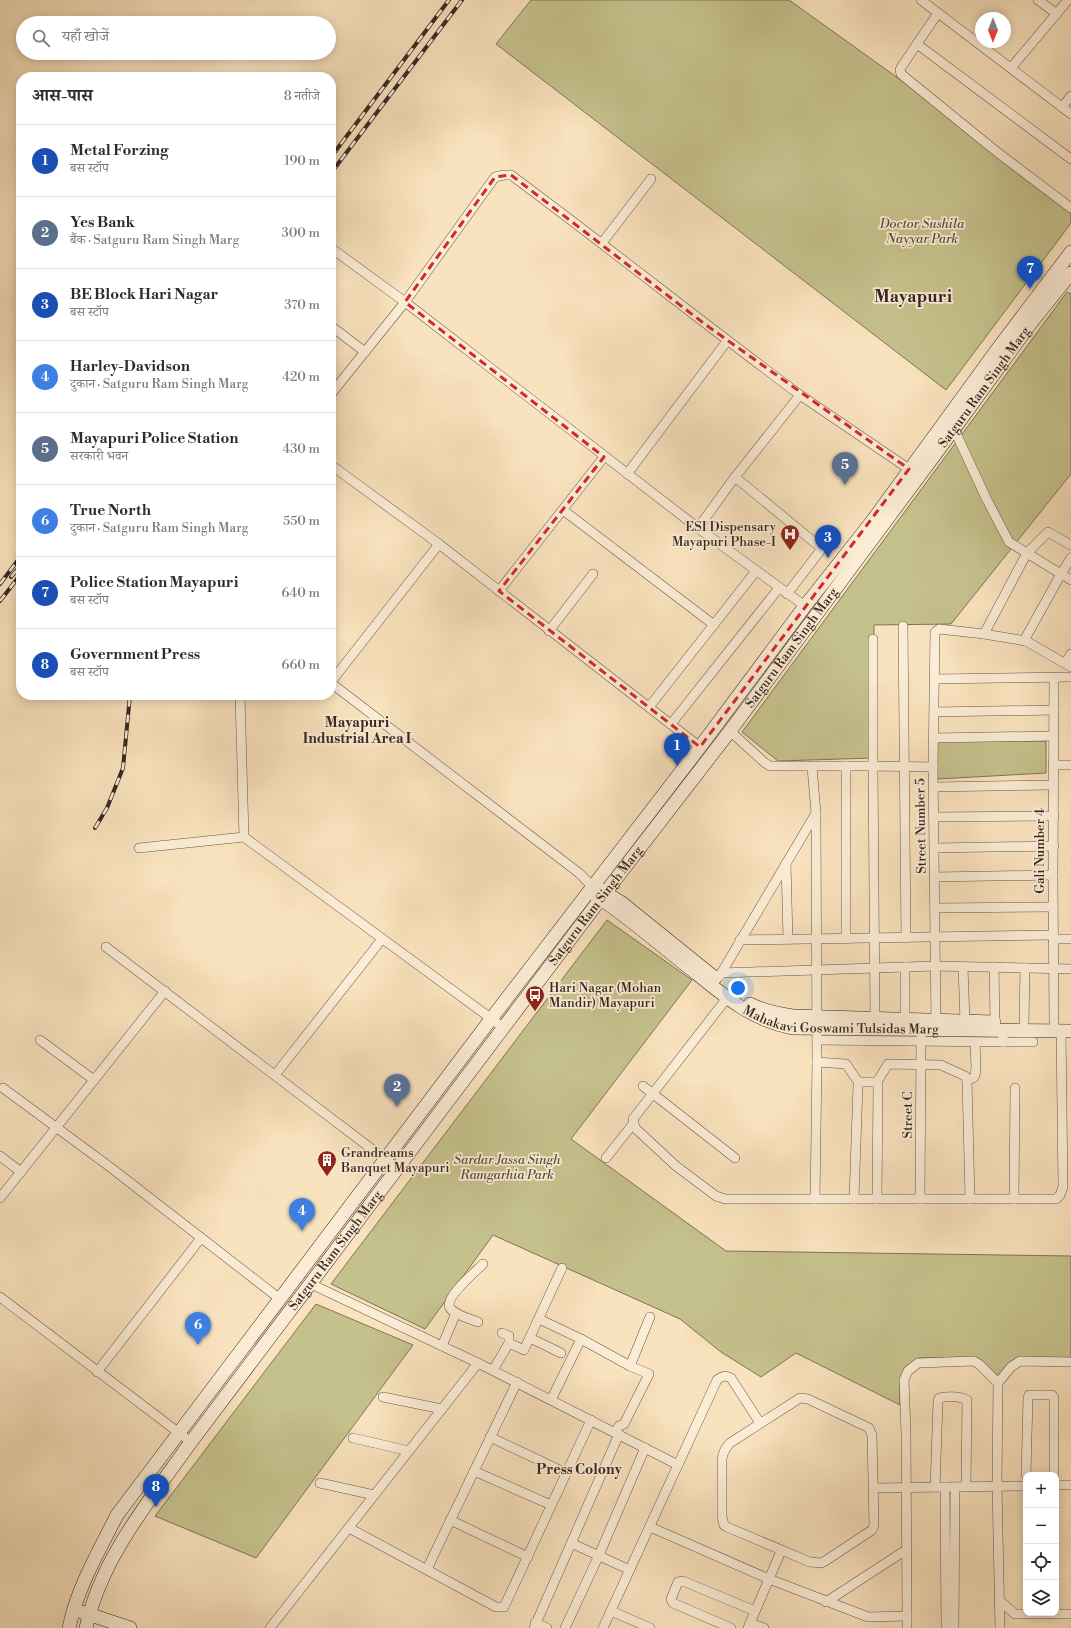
<!DOCTYPE html>
<html lang="hi">
<head>
<meta charset="utf-8">
<style>
  body { margin:0; font-family:"Libre Bodoni","Noto Serif Devanagari",serif; background:#f2f2f3; color:#2b2b33 }
  .controls { position:absolute; right:12px; bottom:12px; display:grid; overflow:hidden; border-radius:8px; box-shadow:0 2px 10px #0003 }
  .controls button { width:36px; height:36px; display:grid; place-items:center; padding:0; border:0; border-bottom:1px solid #e1e1e2; background:#fff; color:#2b2b33; font:20px sans-serif }
  .compass { position:absolute; left:975px; top:12px; width:36px; height:36px; border-radius:50%; background:#fff; box-shadow:0 2px 10px #0003; rotate:180deg }
  .you { position:absolute; left:738px; top:988px; width:14px; height:14px; margin:-10px; border:3px solid #fff; border-radius:50%; background:#1a73e8; box-shadow:0 0 0 6px #1a73e833 }
  .badge { display:grid; place-items:center; width:26px; height:26px; border-radius:50%; background:#8f2418; color:#fff; font-size:13px; font-weight:700 }
  .pin { position:absolute; translate:-50% -33px; filter:drop-shadow(0 1px 2px #0008) }
  .pin::after { content:''; position:absolute; top:21px; width:14px; height:12px; background:inherit; clip-path:polygon(0 0,100% 0,50% 100%) }
  .list { margin:0; padding:0; list-style:none }
  h2 { display:flex; justify-content:space-between; align-items:center; height:52px; margin:0; padding:0 16px; font-size:17px }
  h2 small { font-size:13px; font-weight:400; color:#7c7c81 }
  .list li { display:grid; grid-template-columns:26px 1fr auto; gap:12px; align-items:center; box-sizing:border-box; height:72px; padding:0 16px; border-top:1px solid #e1e1e2 }
  .list b { display:block; font-size:15px; white-space:nowrap }
  .list p { margin:0; font-size:13px; white-space:nowrap; color:#7c7c81 }
  .list em { font-size:13px; font-style:normal; color:#7c7c81 }
  .icon { flex:none; width:22px; height:22px; fill:none; stroke:currentColor; stroke-width:2; stroke-linecap:round; stroke-linejoin:round }
  .map { position:relative; flex:none; width:1071px; height:1628px; overflow:hidden }
  .search { position:absolute; background:#fff; box-shadow:0 2px 10px #0003; left:16px; top:16px; width:320px; height:44px; display:flex; align-items:center; gap:10px; box-sizing:border-box; padding:0 14px; border-radius:22px; color:#7c7c81; font-size:15px }
  .panel { position:absolute; background:#fff; box-shadow:0 2px 10px #0003; left:16px; top:72px; width:320px; height:628px; border-radius:16px }
  .map>svg:first-child { display:block }
  .green { fill:#c5c18c; stroke:#7e7456 }
  .lines { fill:none; stroke-linecap:round; stroke-linejoin:round }
  .street-casing { stroke:#685648; stroke-width:10 }
  .secondary-casing { stroke:#372721; stroke-width:14 }
  .street { stroke:#fbecd5; stroke-width:9 }
  .secondary { stroke:#fbecd5; stroke-width:13 }
  .rail-casing { stroke:#372721; stroke-width:4 }
  .rail { stroke:#fbecd5; stroke-width:2.5; stroke-dasharray:8; stroke-linecap:butt }
  .marked { fill:none; stroke:#d62828; stroke-width:3; stroke-dasharray:8 5; stroke-linejoin:round }
  .labels { text-anchor:middle; dominant-baseline:central; stroke-width:3.5; stroke-linejoin:round; paint-order:stroke }
  .park-label { font-size:13px; font-style:italic; fill:#5a4e3c; stroke:#fbecd5 }
  .street-label { font-size:13px; fill:#372721; stroke:#fbecd5 }
  .poi-label { font-size:13px; fill:#372721; stroke:#fbecd5; text-anchor:start }
  .neighbourhood-label { font-size:14px; font-weight:bold; fill:#372721; stroke:#fbecd5 }
  .district-label { font-size:17px; font-weight:bold; fill:#372721; stroke:#fbecd5 }
</style>
</head>
<body>
<div class="map">
<svg width="1071" height="1628" viewBox="0 0 1071 1628">
  <rect width="100%" height="100%" fill="#f9e2be"/>
  <filter id="stains"><feTurbulence type="fractalNoise" baseFrequency=".005" numOctaves="4"/><feColorMatrix values="0 0 0 0 .2 0 0 0 0 .09 0 0 0 0 .02 0 0 0 .5 -.17"/></filter>
  <radialGradient id="worn" r=".72"><stop offset=".6" stop-color="#630" stop-opacity="0"/><stop offset="1" stop-color="#630" stop-opacity=".3"/></radialGradient>
  <g class="green">
    <polygon points="531,0 789,0 1071,202 1071,223 946,390 496,44"/>
    <polygon points="1067,292 1071,294 1071,474 951,624 874,625 872,758 778,761 742,732"/>
    <polygon points="937,741 1046,741 1046,773 937,779"/>
    <polygon points="607,920 692,980 571,1139 726,1251 1071,1256 1071,1359 1014,1359 999,1379 977,1358 918,1358 900,1380 900,1405 796,1353 761,1377 721,1352 680,1319 493,1235 425,1329 331,1284"/>
    <polygon points="316,1304 413,1345 256,1558 155,1516"/>
  </g>
  <g class="lines">
    <defs>
      <g id="street">
        <polyline points="921,0 1071,114"/>
        <polyline points="1038,0 1057,14"/>
        <polyline points="938,13 902,66 900,70 901,74 997,152 1071,208"/>
        <polyline points="917,44 1071,159"/>
        <polyline points="1011,68 1068,0"/>
        <polyline points="1062,107 1071,96"/>
        <polyline points="602,243 651,179"/>
        <polyline points="331,248 405,302 698,528"/>
        <polyline points="331,326 365,352"/>
        <path d="M331 394 405 302 495 177 504 175H511C608 247 703 323 800 395"/>
        <polyline points="954,429 987,500 1009,542 1061,574 1026,637 1026,641 1071,667"/>
        <polyline points="331,465 439,544 700,747"/>
        <polyline points="627,474 727,341"/>
        <polyline points="735,477 820,547 820,551 787,594"/>
        <polyline points="563,510 714,625"/>
        <polyline points="1071,558 1061,574 1071,580"/>
        <polyline points="499,591 604,457"/>
        <polyline points="805,606 698,528 735,477 800,395 909,469"/>
        <polyline points="903,626 906,938"/>
        <polyline points="549,631 593,574"/>
        <polyline points="984,634 1026,641"/>
        <polyline points="1065,663 1071,654"/>
        <polyline points="935,679 1071,677"/>
        <polyline points="331,682 439,544"/>
        <polyline points="331,683 579,873 593,887"/>
        <polyline points="240,695 244,837"/>
        <polyline points="649,707 756,571"/>
        <polyline points="934,712 1054,710"/>
        <polyline points="671,724 779,588"/>
        <polyline points="730,731 765,763 770,766 873,766 873,639"/>
        <polyline points="934,738 1054,736"/>
        <polyline points="1053,765 1071,765"/>
        <polyline points="934,787 1053,785"/>
        <polyline points="934,817 1054,816"/>
        <polyline points="139,848 244,837 504,1028"/>
        <polyline points="935,848 1054,846"/>
        <polyline points="786,863 788,939"/>
        <polyline points="935,877 1053,875"/>
        <polyline points="935,908 1053,907"/>
        <polyline points="846,939 846,766"/>
        <polyline points="1053,939 1071,939"/>
        <polyline points="740,940 1053,935"/>
        <polyline points="106,947 398,1169"/>
        <polyline points="905,967 905,1020"/>
        <polyline points="963,967 965,1021"/>
        <polyline points="994,967 995,1022"/>
        <polyline points="721,973 936,966 1071,969"/>
        <polyline points="719,977 816,813 812,767"/>
        <polyline points="727,998 633,1119 635,1128 676,1166 716,1196 725,1199 1056,1199 1060,1195 1063,1187 1061,1031"/>
        <polyline points="875,1019 873,766 933,767"/>
        <polyline points="936,1020 933,767 935,632 939,629 984,634 1027,553 1048,532 1071,545"/>
        <polyline points="1024,1023 1025,968"/>
        <polyline points="1054,1024 1053,875 1054,678"/>
        <polyline points="1003,1036 1003,1042 1033,1042"/>
        <polyline points="40,1040 94,1080"/>
        <polyline points="817,1040 1003,1042"/>
        <polyline points="817,1062 846,1064 859,1083"/>
        <polyline points="275,1075 382,939"/>
        <polyline points="967,1080 973,1078 975,1076 976,1068 975,1042"/>
        <polyline points="877,1082 888,1064 941,1065 965,1076 967,1080 970,1199"/>
        <polyline points="643,1086 735,1158"/>
        <polyline points="3,1088 110,1167 280,1299"/>
        <polyline points="0,1156 21,1172"/>
        <polyline points="606,1158 633,1124"/>
        <polyline points="0,1198 165,991"/>
        <polyline points="815,1199 817,1062 816,813"/>
        <polyline points="854,1199 858,1085 860,1082 877,1082 878,1084 877,1199"/>
        <polyline points="920,1199 921,1037"/>
        <polyline points="1014,1199 1015,1088"/>
        <polyline points="311,1284 478,1363 678,1465"/>
        <polyline points="0,1297 191,1442"/>
        <polyline points="539,1319 581,1339"/>
        <path d="M478 1322C470 1319 455 1315 450 1308 444 1298 475 1272 483 1264"/>
        <polyline points="530,1338 561,1353"/>
        <polyline points="509,1343 524,1350 562,1268"/>
        <polyline points="442,1346 456,1313"/>
        <polyline points="630,1366 650,1317"/>
        <polyline points="493,1370 509,1343 509,1336 502,1333"/>
        <polyline points="97,1372 201,1238"/>
        <polyline points="998,1383 1011,1367 1020,1361 1071,1362"/>
        <polyline points="383,1397 442,1409"/>
        <path d="M800 1398 808 1399 865 1426 869 1428 872 1435 874 1525 872 1530 866 1534 825 1561 821 1563 810 1562 727 1527 724 1525 722 1517V1459C723 1452 725 1448 730 1443Z"/>
        <polyline points="551,1400 581,1339 630,1366 649,1374 624,1424 619,1426 615,1432"/>
        <polyline points="490,1437 566,1473"/>
        <polyline points="353,1438 409,1451"/>
        <polyline points="474,1471 551,1505"/>
        <polyline points="1026,1475 1028,1398 1029,1395 1052,1395 1054,1398 1054,1475"/>
        <polyline points="320,1483 374,1495"/>
        <polyline points="1056,1485 1071,1485"/>
        <path d="M935 1487 938 1402 939 1398C947 1396 960 1396 967 1400L966 1487"/>
        <polyline points="945,1487 946,1628"/>
        <polyline points="873,1488 1026,1486"/>
        <polyline points="450,1520 528,1557"/>
        <polyline points="650,1527 769,1579 868,1617 907,1616 906,1433 904,1380 908,1371 918,1363 974,1361 980,1365 998,1383 997,1486 1000,1628"/>
        <polyline points="349,1528 496,1607 504,1607 591,1420"/>
        <polyline points="571,1543 630,1570"/>
        <polyline points="427,1569 517,1382"/>
        <polyline points="999,1600 1015,1614 1071,1614"/>
        <polyline points="826,1602 906,1550"/>
        <polyline points="611,1611 650,1628"/>
        <polyline points="535,1623 547,1628"/>
        <polyline points="750,1623 764,1628"/>
        <polyline points="270,1628 478,1363"/>
        <polyline points="534,1628 619,1434"/>
        <polyline points="565,1628 599,1555 645,1448"/>
        <path d="M603 1628 717 1380C722 1376 725 1375 731 1378L760 1423"/>
        <polyline points="731,1628 673,1603 671,1599 678,1582 683,1581 755,1611"/>
        <polyline points="748,1628 781,1551"/>
        <polyline points="907,1628 907,1616"/>
        <polyline points="954,1628 955,1487"/>
      </g>
      <g id="secondary">
        <polyline points="601,890 622,903 715,978"/>
        <path id="s1" d="M595 895C630 918 662 947 696 973 725 997 754 1021 793 1028L1071 1031"/>
        <path d="M750 1004C764 1011 778 1014 793 1016L994 1022"/>
        <polyline points="82,1612 130,1628"/>
        <path d="M69 1628C77 1588 99 1551 117 1515L491 1019 700 747 805 606 873 520 999 347 1071 252"/>
        <path id="s2" d="M86 1628C101 1558 150 1500 191 1442L605 893 730 731 954 429 1031 323 1071 273"/>
      </g>
    </defs>
    <use href="#street" class="street-casing"/>
    <use href="#secondary" class="secondary-casing"/>
    <use href="#street" class="street"/>
    <use href="#secondary" class="secondary"/>
    <defs>
      <g id="rail">
        <polyline points="331,157 449,0"/>
        <polyline points="331,173 462,0"/>
        <polyline points="11,577 21,565"/>
        <polyline points="0,584 21,556"/>
        <polyline points="0,601 21,574"/>
        <polyline points="95,828 107,808 123,768 130,695"/>
      </g>
    </defs>
    <use href="#rail" class="rail-casing"/>
    <use href="#rail" class="rail"/>
  </g>
  <path class="marked" d="M511 175 706 325 909 469 700 747 499 591 604 457 405 302 495 177Z"/>
  <defs>
    <symbol id="hospital-pin" viewBox="-11 -11 22 30"><path d="M0 17L-7.5 6A9.5 9.5 0 1 1 7.5 6Z" fill="#8f2418" stroke="#fbecd5"/><path d="M-5-5h3v3.5h4V-5h3V5h-3V1.5h-4V5h-3Z" fill="#fff"/></symbol>
    <symbol id="bus-pin" viewBox="-11 -11 22 30"><path d="M0 17L-7.5 6A9.5 9.5 0 1 1 7.5 6Z" fill="#8f2418" stroke="#fbecd5"/><path d="M-5-6H5V4H4V6H2V4H-2V6H-4V4H-5ZM-3.5-4V0h7V-4ZM-3.5 1.2v1.5H-2V1.2ZM2 1.2v1.5H3.5V1.2Z" fill="#fff"/></symbol>
    <symbol id="building-pin" viewBox="-11 -11 22 30"><path d="M0 17L-7.5 6A9.5 9.5 0 1 1 7.5 6Z" fill="#8f2418" stroke="#fbecd5"/><path d="M-4-6H4V6H1V3H-1V6H-4ZM-2.5-4.3h1.7v1.8h-1.7ZM.8-4.3h1.7v1.8H.8ZM-2.5-1h1.7V.8h-1.7ZM.8-1h1.7V.8H.8Z" fill="#fff"/></symbol>
  </defs>
  <g fill-rule="evenodd">
    <use href="#hospital-pin" x="779" y="523" width="22" height="30"/>
    <use href="#bus-pin" x="524" y="984" width="22" height="30"/>
    <use href="#building-pin" x="316" y="1149" width="22" height="30"/>
  </g>
  <g class="labels">
    <g class="park-label">
      <text x="922" y="224">Doctor Sushila<tspan x="922" dy="15">Nayyar Park</tspan></text>
      <text x="507" y="1160">Sardar Jassa Singh<tspan x="507" dy="15">Ramgarhia Park</tspan></text>
    </g>
    <g class="street-label">
      <text stroke="none"><textPath href="#s2" startOffset="1535">Satguru Ram Singh Marg</textPath></text>
      <text stroke="none"><textPath href="#s2" startOffset="1211">Satguru Ram Singh Marg</textPath></text>
      <text transform="translate(921 826) rotate(-91)">Street Number 5</text>
      <text transform="translate(1040 851) rotate(-90)">Gali Number 4</text>
      <text stroke="none"><textPath href="#s2" startOffset="887">Satguru Ram Singh Marg</textPath></text>
      <text stroke="none"><textPath href="#s1" startOffset="287">Mahakavi Goswami Tulsidas Marg</textPath></text>
      <text transform="translate(908 1115) rotate(-90)">Street C</text>
      <text stroke="none"><textPath href="#s2" startOffset="455">Satguru Ram Singh Marg</textPath></text>
    </g>
    <g class="poi-label">
      <text x="776" y="527" text-anchor="end">ESI Dispensary<tspan x="776" dy="15">Mayapuri Phase-I</tspan></text>
      <text x="549" y="988">Hari Nagar (Mohan<tspan x="549" dy="15">Mandir) Mayapuri</tspan></text>
      <text x="341" y="1153">Grandreams<tspan x="341" dy="15">Banquet Mayapuri</tspan></text>
    </g>
    <g class="neighbourhood-label">
      <text x="357" y="723">Mayapuri<tspan x="357" dy="16">Industrial Area I</tspan></text>
      <text x="579" y="1470">Press Colony</text>
    </g>
    <g class="district-label">
      <text x="913" y="297">Mayapuri</text>
    </g>
  </g>
  <rect width="100%" height="100%" filter="url(#stains)"/>
  <rect width="100%" height="100%" fill="url(#worn)"/>
</svg>
<div class="controls">
<button>+</button>
<button>−</button>
<button><svg class="icon" aria-label="locate" viewBox="0 0 24 24"><circle cx="12" cy="12" r="6"/><path d="M12 2v4M12 18v4M2 12h4M18 12h4"/></svg></button>
<button><svg class="icon" aria-label="layers" viewBox="0 0 24 24"><path d="M12 4l9 5-9 5-9-5zM3 14l9 5 9-5"/></svg></button>
</div>
<svg class="compass" viewBox="-18 -18 36 36"><path d="M0-13l5 13h-10z" fill="#e53935"/><path d="M0 13l5-13h-10z" fill="#7c7c81"/></svg>
<div class="you"></div>
<div class="pin badge" style="left:677px;top:766px;background:#1a4fb4">1</div>
<div class="pin badge" style="left:397px;top:1107px;background:#5c6f8a">2</div>
<div class="pin badge" style="left:828px;top:558px;background:#1a4fb4">3</div>
<div class="pin badge" style="left:302px;top:1231px;background:#3f7fe0">4</div>
<div class="pin badge" style="left:845px;top:485px;background:#5c6f8a">5</div>
<div class="pin badge" style="left:198px;top:1345px;background:#3f7fe0">6</div>
<div class="pin badge" style="left:1030px;top:289px;background:#1a4fb4">7</div>
<div class="pin badge" style="left:156px;top:1507px;background:#1a4fb4">8</div>
<div class="search"><svg class="icon" aria-label="search" viewBox="0 0 24 24"><circle cx="10" cy="10" r="6"/><path d="M15 15l6 6"/></svg>यहाँ खोजें</div>
<section class="panel">
<h2>आस-पास<small>8 नतीजे</small></h2>
<ul class="list">
<li><span class="badge" style="background:#1a4fb4">1</span><div><b>Metal Forzing</b><p>बस स्टॉप</p></div><em>190 m</em></li>
<li><span class="badge" style="background:#5c6f8a">2</span><div><b>Yes Bank</b><p>बैंक · Satguru Ram Singh Marg</p></div><em>300 m</em></li>
<li><span class="badge" style="background:#1a4fb4">3</span><div><b>BE Block Hari Nagar</b><p>बस स्टॉप</p></div><em>370 m</em></li>
<li><span class="badge" style="background:#3f7fe0">4</span><div><b>Harley-Davidson</b><p>दुकान · Satguru Ram Singh Marg</p></div><em>420 m</em></li>
<li><span class="badge" style="background:#5c6f8a">5</span><div><b>Mayapuri Police Station</b><p>सरकारी भवन</p></div><em>430 m</em></li>
<li><span class="badge" style="background:#3f7fe0">6</span><div><b>True North</b><p>दुकान · Satguru Ram Singh Marg</p></div><em>550 m</em></li>
<li><span class="badge" style="background:#1a4fb4">7</span><div><b>Police Station Mayapuri</b><p>बस स्टॉप</p></div><em>640 m</em></li>
<li><span class="badge" style="background:#1a4fb4">8</span><div><b>Government Press</b><p>बस स्टॉप</p></div><em>660 m</em></li>
</ul>
</section>
</div>
</body>
</html>
